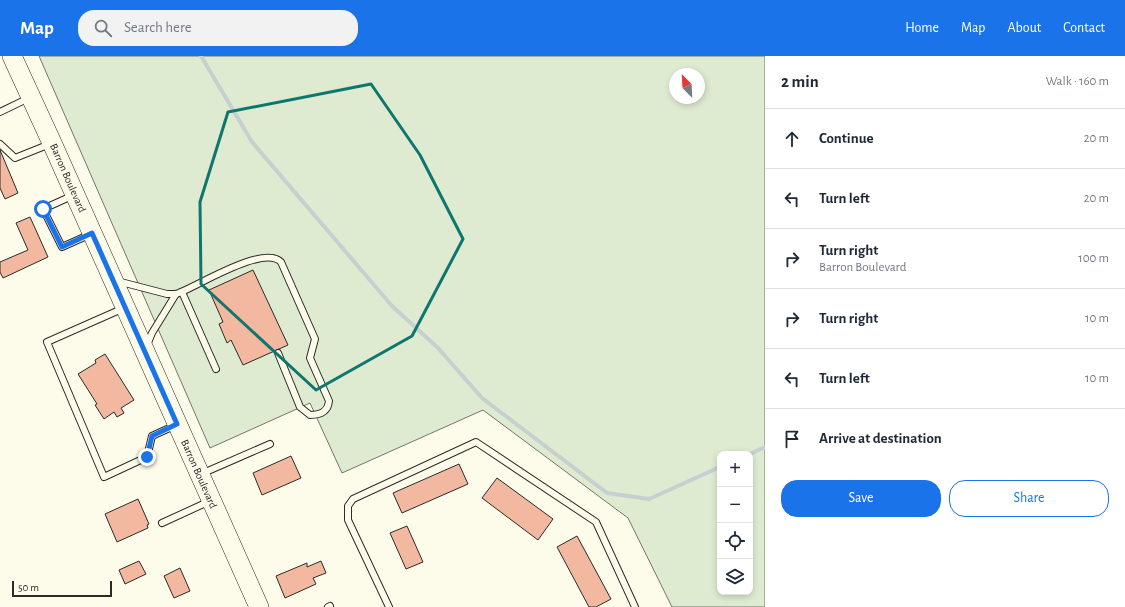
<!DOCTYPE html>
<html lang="en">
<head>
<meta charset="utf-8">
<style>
  body { margin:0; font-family:"Alegreya Sans",sans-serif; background:#f2f2f3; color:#1f2937 }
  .controls { position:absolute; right:12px; bottom:12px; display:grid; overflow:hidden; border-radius:8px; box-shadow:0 2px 6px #0003 }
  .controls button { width:36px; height:36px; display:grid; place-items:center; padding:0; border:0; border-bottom:1px solid #e0e1e3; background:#fff; color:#1f2937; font:20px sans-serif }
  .compass { position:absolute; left:669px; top:12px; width:36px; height:36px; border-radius:50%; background:#fff; box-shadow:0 2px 6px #0003; rotate:336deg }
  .scale { position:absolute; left:12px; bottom:10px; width:100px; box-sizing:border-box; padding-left:4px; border:2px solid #2b2b2b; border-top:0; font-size:11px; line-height:14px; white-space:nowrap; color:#2b2b2b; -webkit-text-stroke:3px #fdfbea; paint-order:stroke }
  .stop { position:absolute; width:12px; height:12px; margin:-9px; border:3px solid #1a73e8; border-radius:50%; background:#fff }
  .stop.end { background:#1a73e8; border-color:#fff; box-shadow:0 1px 4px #0008 }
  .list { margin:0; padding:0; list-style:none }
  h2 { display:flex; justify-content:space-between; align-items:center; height:52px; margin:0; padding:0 16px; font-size:17px }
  h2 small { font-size:13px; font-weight:400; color:#747a83 }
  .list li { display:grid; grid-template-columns:26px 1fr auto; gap:12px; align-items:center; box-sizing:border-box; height:60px; padding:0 16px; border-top:1px solid #e0e1e3 }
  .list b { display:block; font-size:15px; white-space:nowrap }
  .list p { margin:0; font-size:13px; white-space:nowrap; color:#747a83 }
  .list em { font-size:13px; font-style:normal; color:#747a83 }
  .actions { display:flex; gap:8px; padding:12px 16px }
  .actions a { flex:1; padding:9px 0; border:1px solid #1a73e8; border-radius:16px; text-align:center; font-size:14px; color:#1a73e8 }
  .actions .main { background:#1a73e8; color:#fff }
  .icon { flex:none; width:22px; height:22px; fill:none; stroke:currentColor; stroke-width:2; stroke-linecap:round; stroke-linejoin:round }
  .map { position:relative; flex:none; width:765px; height:551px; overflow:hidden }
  header { display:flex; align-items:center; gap:24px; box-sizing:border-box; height:56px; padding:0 20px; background:#1a73e8; color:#fff }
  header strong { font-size:19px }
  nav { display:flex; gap:22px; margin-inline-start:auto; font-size:14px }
  .search { width:280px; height:36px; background:#f2f2f3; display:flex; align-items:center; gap:10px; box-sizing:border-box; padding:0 14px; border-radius:16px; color:#747a83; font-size:15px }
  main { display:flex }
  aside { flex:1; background:#fff }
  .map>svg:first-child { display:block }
  .green { fill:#deebd1; stroke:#74746e; fill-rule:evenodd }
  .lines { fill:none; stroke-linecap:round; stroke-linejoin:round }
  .stream { stroke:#c7d0d0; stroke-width:4 }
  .building { fill:#f2b8a0; stroke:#2b2b2b }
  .service-casing { stroke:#2b2b2b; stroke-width:8 }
  .primary-casing { stroke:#2b2b2b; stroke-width:20 }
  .service { stroke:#fdfbea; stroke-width:6 }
  .primary { stroke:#fdfbea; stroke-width:19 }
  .route { stroke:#1a73e8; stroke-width:5 }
  .marked { fill:none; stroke:#0f766e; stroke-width:3; stroke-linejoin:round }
  .labels { text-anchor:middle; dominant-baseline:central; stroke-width:3; stroke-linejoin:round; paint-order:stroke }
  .street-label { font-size:11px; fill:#2b2b2b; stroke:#fdfbea }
</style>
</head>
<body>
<header>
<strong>Map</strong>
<div class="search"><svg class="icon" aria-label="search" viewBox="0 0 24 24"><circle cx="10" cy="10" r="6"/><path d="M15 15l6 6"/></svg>Search here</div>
<nav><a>Home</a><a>Map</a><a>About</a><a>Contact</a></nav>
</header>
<main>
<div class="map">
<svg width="765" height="551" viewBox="0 0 765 551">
  <rect width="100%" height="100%" fill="#fdfbea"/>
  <path class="green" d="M39 0H765V551H672L628 462 483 354 342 417 310 347 210 392ZM675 18H699V42H675ZM720 398H750V536H720Z"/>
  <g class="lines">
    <g class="stream">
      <polyline points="201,0 252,86 392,250 438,292 482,342 607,437 649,443 720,411"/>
      <polyline points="750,398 765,391"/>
    </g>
  </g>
  <g class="building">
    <polygon points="0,94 18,137 5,143 0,132"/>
    <polygon points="30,161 48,201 3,222 0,216 0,206 28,194 16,167"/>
    <polygon points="253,214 288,289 243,309 231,284 227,287 219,268 223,266 209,234"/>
    <polygon points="105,298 134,344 121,352 124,357 117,361 114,356 104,363 95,349 97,348 78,318 96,307 95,304"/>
    <polygon points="291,400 301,422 262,439 253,417"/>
    <polygon points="459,408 468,428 402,457 393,437"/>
    <polygon points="497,422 553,463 538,484 482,442"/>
    <polygon points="138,443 149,468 147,469 148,472 117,486 105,458"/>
    <polygon points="407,470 423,506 406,513 390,477"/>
    <polygon points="577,480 611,543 596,551 589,551 557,491"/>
    <polygon points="139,505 146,518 125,528 119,514"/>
    <polygon points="321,505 326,517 313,522 316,528 285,542 276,520 307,507 307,511"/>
    <polygon points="180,512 190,535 174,542 164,520"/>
  </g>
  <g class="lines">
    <defs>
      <g id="service">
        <polyline points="0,56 29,42"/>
        <polyline points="0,88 15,102 50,88"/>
        <polyline points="74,139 43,153 62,191 91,178"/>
        <path d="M117 225 167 238H176C197 231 263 188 281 206L315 283 310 302 329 345C328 356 320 359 310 359L300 351 278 297"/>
        <polyline points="182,236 216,313"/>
        <polyline points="124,252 47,286 104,421 147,401 152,380 176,369"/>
        <polyline points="147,289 152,277 176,238"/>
        <polyline points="201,418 270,388"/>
        <polyline points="162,467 210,445"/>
        <polyline points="328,551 330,550"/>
        <polyline points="389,551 348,464 348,450 353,443 476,386 596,466 635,551"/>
      </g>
      <polyline id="primary" points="12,0 52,87 259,551"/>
    </defs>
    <use href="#service" class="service-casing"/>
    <use href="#primary" class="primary-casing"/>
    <use href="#service" class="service"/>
    <use href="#primary" class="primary"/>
  </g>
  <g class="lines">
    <polyline class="route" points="43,153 62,191 92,177 177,368 152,380 147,401"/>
  </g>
  <path class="marked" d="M371 28 420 99 463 183 412 280 316 334 201 228 200 146 228 56Z"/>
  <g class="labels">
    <g class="street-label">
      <text transform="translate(68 122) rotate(66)">Barron Boulevard</text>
      <text transform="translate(199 418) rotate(66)">Barron Boulevard</text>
    </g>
  </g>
</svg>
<div class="controls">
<button>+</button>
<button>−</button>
<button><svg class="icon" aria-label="locate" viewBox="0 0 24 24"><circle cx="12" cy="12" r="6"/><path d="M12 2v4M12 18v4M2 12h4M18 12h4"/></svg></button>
<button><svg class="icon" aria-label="layers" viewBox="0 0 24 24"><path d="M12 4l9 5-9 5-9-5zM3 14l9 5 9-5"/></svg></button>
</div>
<svg class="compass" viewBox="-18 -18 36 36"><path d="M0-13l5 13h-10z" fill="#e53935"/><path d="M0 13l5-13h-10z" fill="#747a83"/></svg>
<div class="scale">50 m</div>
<div class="stop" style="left:43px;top:153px"></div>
<div class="stop end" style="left:147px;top:401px"></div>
</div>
<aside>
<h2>2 min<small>Walk · 160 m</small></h2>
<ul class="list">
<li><svg class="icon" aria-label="ahead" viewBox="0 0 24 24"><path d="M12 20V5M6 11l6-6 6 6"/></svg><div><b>Continue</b></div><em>20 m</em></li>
<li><svg class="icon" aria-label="left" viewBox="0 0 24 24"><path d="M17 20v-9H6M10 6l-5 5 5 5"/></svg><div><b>Turn left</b></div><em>20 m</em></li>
<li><svg class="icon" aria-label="right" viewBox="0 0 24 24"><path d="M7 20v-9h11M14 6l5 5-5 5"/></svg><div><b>Turn right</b><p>Barron Boulevard</p></div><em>100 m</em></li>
<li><svg class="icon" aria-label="right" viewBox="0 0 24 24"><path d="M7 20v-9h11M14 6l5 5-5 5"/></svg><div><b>Turn right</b></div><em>10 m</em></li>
<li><svg class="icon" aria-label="left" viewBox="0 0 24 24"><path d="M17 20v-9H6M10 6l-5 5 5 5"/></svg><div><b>Turn left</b></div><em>10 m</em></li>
<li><svg class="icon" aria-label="arrive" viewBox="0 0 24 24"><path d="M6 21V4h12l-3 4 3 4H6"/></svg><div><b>Arrive at destination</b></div></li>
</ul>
<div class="actions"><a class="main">Save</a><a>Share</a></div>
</aside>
</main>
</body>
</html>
